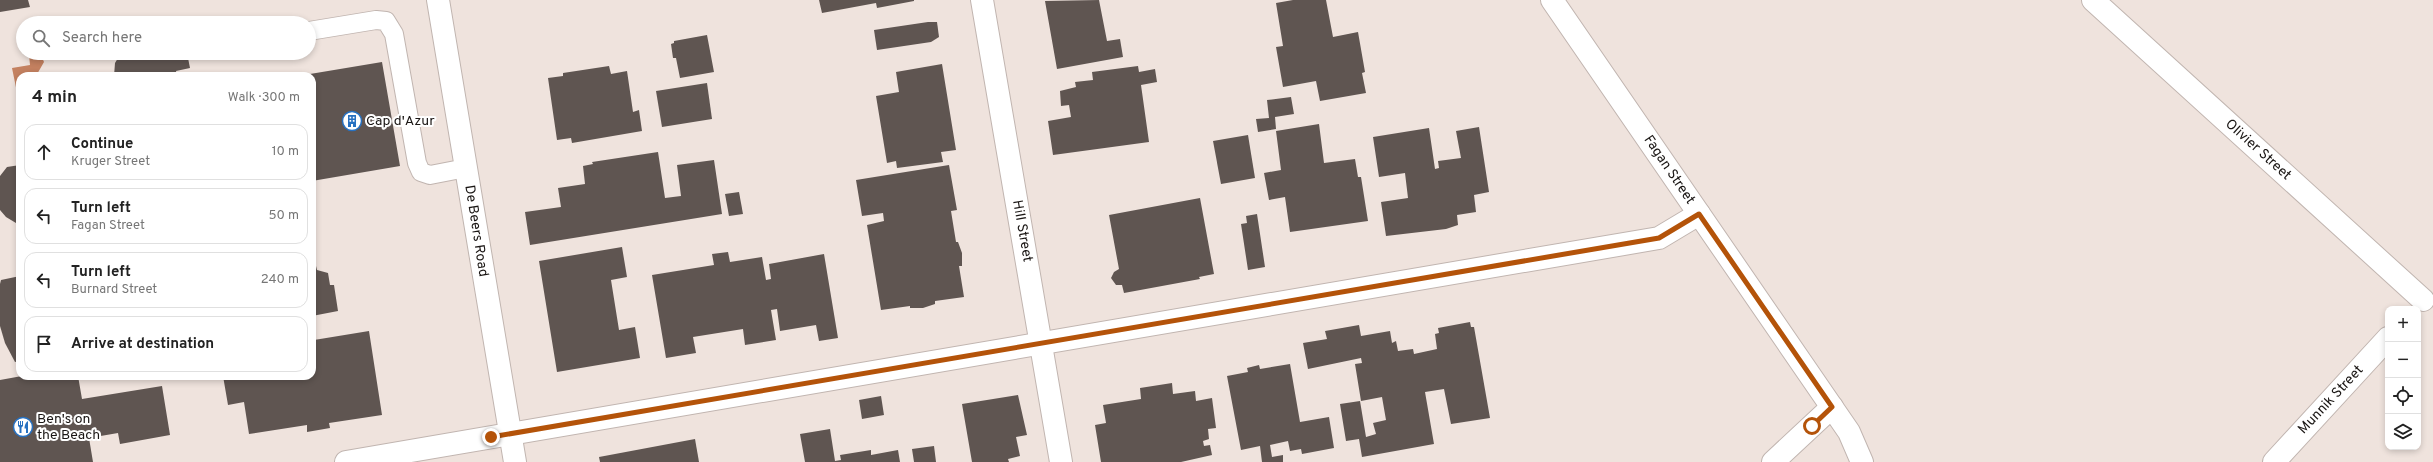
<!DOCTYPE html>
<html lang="en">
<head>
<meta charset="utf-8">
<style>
  body { margin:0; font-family:Overpass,sans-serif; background:#f2f2f2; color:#222 }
  .controls { position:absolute; right:12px; bottom:12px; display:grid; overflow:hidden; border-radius:8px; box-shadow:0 2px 6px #0003 }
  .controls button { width:36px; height:36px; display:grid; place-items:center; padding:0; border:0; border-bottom:1px solid #e0e0e0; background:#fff; color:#222; font:20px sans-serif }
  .stop { position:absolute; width:12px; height:12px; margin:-9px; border:3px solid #b45309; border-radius:50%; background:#fff }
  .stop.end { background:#b45309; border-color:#fff; box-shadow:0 1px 4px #0008 }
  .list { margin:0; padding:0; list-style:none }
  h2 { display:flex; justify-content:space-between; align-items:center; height:52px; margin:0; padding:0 16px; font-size:17px }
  h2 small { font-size:13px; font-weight:400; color:#767676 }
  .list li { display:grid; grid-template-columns:26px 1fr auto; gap:12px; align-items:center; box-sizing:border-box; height:56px; margin:0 8px 8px; padding:0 8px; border:1px solid #e0e0e0; border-radius:12px }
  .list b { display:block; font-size:15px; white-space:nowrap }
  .list p { margin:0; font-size:13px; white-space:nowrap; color:#767676 }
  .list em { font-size:13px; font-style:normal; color:#767676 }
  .icon { flex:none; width:22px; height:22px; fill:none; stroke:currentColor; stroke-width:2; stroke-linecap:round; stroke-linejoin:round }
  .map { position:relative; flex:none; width:2433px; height:462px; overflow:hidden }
  .search { position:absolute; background:#fff; box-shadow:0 2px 6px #0003; left:16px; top:16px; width:300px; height:44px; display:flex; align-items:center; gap:10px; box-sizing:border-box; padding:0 14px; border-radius:22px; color:#767676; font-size:15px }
  .panel { position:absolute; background:#fff; box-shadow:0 2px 6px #0003; left:16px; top:72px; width:300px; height:308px; border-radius:12px }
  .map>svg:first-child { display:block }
  .water { fill:#c48160 }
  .building { fill:#5f5551 }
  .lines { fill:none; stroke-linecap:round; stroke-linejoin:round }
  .service-casing { stroke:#c1b5b0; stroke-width:20 }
  .minor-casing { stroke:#c1b5b0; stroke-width:24 }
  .service { stroke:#fff; stroke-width:18 }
  .minor { stroke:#fff; stroke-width:22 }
  .route { stroke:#b45309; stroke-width:5 }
  .labels { text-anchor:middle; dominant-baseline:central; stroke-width:4; stroke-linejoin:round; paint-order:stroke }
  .poi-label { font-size:14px; fill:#1a1614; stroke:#fff; text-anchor:start }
  .street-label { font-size:14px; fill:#1a1614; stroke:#fff }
</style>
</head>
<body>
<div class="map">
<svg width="2433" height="462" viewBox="0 0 2433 462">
  <rect width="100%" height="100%" fill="#efe3dd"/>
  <polygon class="water" points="29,55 41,55 44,62 36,76 20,76 20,107 12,68 30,65"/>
  <g class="building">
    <polygon points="0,0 28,0 30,7 0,12"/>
    <polygon points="819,0 914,0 914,1 877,8 876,3 822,13"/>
    <polygon points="1099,0 1107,41 1120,39 1123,57 1057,69 1045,1"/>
    <polygon points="1293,0 1326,0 1333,37 1358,32 1365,72 1362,73 1366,93 1320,101 1316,81 1283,87 1276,47 1283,46 1276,3"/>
    <polygon points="928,22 937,22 939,37 931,42 877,50 874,30"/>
    <polygon points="707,35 714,72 680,78 676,58 673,58 671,44 674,43 674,41"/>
    <polygon points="121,53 187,53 190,68 176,71 177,76 114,76 115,63"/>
    <polygon points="382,62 400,166 312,181 312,76 304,75"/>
    <polygon points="942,64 956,150 941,152 943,162 897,168 896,161 887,163 876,96 899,92 896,72"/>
    <polygon points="609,66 611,74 627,71 633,112 639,110 642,131 572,143 571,138 557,140 548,78 563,76 563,73"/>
    <polygon points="1138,66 1139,72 1155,69 1157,82 1141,85 1149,142 1053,155 1048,121 1071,117 1069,105 1061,106 1060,91 1076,87 1075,82 1093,80 1092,72"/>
    <polygon points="707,83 712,119 662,127 656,91"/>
    <polygon points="1291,97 1294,114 1275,117 1276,129 1258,132 1256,119 1269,118 1267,100"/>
    <polygon points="1319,124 1324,163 1355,159 1358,177 1361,177 1368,221 1290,232 1285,197 1269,200 1264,173 1281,170 1276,131"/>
    <polygon points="1479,127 1489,192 1474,195 1476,212 1457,215 1458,225 1446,229 1386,236 1381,202 1408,198 1405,173 1379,177 1373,137 1429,128 1435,169 1439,168 1438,161 1461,158 1456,131"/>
    <polygon points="1248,135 1255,178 1221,184 1213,141"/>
    <polygon points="658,152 665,198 681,196 677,165 714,160 722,214 530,245 525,212 561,207 558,188 585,184 583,166 593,164 592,162"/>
    <polygon points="20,165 20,229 17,230 16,223 6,217 0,210 0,176 7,167"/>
    <polygon points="949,165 957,210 951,211 956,242 958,242 962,253 962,266 959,266 964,297 935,301 935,304 923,308 910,308 910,306 881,310 867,225 884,221 883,213 862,216 856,180"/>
    <polygon points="739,192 743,214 729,216 725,194"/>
    <polygon points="1200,198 1214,274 1199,277 1200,279 1124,293 1122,285 1116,285 1111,278 1114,272 1119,269 1109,215"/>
    <polygon points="1257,214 1265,267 1248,270 1241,224 1247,223 1246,216"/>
    <polygon points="622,247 627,277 611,280 619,330 635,327 640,358 557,372 539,261"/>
    <polygon points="312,250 317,270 328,273 330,285 334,285 338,311 312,316"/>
    <polygon points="728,252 730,262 762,257 766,280 771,279 769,264 824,254 838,338 819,341 816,325 780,331 777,309 771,310 776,340 745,345 743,329 693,337 696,353 666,358 652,275 714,265 712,254"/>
    <polygon points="20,276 20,361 15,362 5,343 0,326 0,284 1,280"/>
    <polygon points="1470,322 1471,327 1474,327 1490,418 1451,424 1444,389 1425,392 1434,444 1362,457 1359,439 1346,441 1340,404 1360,401 1366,437 1376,434 1373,423 1386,420 1382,397 1361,401 1355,364 1362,363 1361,358 1308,369 1303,343 1327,339 1325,331 1359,325 1361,336 1390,331 1392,343 1396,341 1398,351 1413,349 1414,354 1437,349 1435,334 1439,333 1438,328"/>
    <polygon points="369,331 382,415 329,423 330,428 307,432 307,425 249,434 244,402 228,405 223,376 312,376 314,340"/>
    <polygon points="1290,364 1300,422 1329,417 1334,448 1302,454 1301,449 1290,451 1288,441 1270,445 1272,457 1283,455 1283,462 1262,462 1260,446 1241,450 1227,376 1248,372 1247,368 1259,365 1260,369"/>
    <polygon points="22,376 78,376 82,399 162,386 170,435 120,444 118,433 89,438 93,462 0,462 0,380"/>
    <polygon points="1172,383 1173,394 1195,391 1196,401 1212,398 1216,428 1208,429 1209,439 1203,441 1204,446 1210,445 1212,455 1181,462 1101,462 1095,425 1106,423 1103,405 1141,399 1140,388"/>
    <polygon points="1018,395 1027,435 1016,437 1020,456 1008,459 1009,462 972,462 962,404"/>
    <polygon points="881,396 884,415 862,419 859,400"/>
    <polygon points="830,429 835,461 841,460 840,455 871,450 871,455 898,450 900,462 805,462 800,434"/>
    <polygon points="695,439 699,462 600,462 599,457"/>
    <polygon points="934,446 936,462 914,462 912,449"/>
  </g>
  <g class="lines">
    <defs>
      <polyline id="service" points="309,31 376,20 386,21 394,34 417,163 421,172 430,175 466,168"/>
      <g id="minor">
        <polyline points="438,0 515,462"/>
        <polyline points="982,0 1061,462"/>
        <polyline points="1552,0 1849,432 1862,462"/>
        <polyline points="2093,0 2423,300"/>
        <polyline points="346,462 1659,238 1699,214"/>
        <polyline points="1773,462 1832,407"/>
        <polyline points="2274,462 2388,338"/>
      </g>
    </defs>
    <use href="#service" class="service-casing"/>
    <use href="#minor" class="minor-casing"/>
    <use href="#service" class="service"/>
    <use href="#minor" class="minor"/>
  </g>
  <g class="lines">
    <polyline class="route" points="491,437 1659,238 1699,214 1832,407 1812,426"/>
  </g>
  <defs>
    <symbol id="building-ring" viewBox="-11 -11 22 22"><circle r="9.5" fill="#fff" stroke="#2771c1" stroke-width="1.5"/><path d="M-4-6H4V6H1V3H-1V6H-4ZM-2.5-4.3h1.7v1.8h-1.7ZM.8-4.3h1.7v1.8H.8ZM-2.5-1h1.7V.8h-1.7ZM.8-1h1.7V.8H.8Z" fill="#2771c1"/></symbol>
    <symbol id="restaurant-ring" viewBox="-11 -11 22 22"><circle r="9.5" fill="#fff" stroke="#2771c1" stroke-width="1.5"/><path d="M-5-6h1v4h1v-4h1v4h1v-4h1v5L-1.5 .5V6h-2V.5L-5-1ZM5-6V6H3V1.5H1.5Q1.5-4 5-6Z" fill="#2771c1"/></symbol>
  </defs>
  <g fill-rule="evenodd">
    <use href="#building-ring" x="341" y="110" width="22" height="22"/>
    <use href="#restaurant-ring" x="12" y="416" width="22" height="22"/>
  </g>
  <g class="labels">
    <g class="poi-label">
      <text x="366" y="121">Cap d'Azur</text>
      <text x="37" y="419">Ben's on<tspan x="37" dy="16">the Beach</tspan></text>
    </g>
    <g class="street-label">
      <text transform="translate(2258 150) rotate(42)">Olivier Street</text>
      <text transform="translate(1669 170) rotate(56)">Fagan Street</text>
      <text transform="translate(476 231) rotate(81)">De Beers Road</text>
      <text transform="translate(1022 231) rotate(80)">Hill Street</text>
      <text transform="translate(2331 400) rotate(-47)">Munnik Street</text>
    </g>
  </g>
</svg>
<div class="controls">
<button>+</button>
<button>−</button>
<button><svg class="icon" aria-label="locate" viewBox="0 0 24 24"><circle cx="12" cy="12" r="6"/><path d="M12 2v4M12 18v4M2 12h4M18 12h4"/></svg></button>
<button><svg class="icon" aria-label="layers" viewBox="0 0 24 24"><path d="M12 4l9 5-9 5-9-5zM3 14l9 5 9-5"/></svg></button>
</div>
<div class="stop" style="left:1812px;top:426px"></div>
<div class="stop end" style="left:491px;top:437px"></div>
<div class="search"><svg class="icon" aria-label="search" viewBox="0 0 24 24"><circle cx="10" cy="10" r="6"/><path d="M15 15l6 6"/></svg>Search here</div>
<section class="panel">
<h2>4 min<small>Walk · 300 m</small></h2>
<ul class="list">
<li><svg class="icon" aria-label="ahead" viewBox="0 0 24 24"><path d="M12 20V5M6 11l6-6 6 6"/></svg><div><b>Continue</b><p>Kruger Street</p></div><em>10 m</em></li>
<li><svg class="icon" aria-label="left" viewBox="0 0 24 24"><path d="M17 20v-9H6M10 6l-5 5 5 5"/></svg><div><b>Turn left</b><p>Fagan Street</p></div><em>50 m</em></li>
<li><svg class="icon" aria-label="left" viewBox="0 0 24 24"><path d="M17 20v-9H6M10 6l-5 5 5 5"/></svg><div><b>Turn left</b><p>Burnard Street</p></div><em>240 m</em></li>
<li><svg class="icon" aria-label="arrive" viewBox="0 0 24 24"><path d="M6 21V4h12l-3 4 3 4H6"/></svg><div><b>Arrive at destination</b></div></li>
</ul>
</section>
</div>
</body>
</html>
